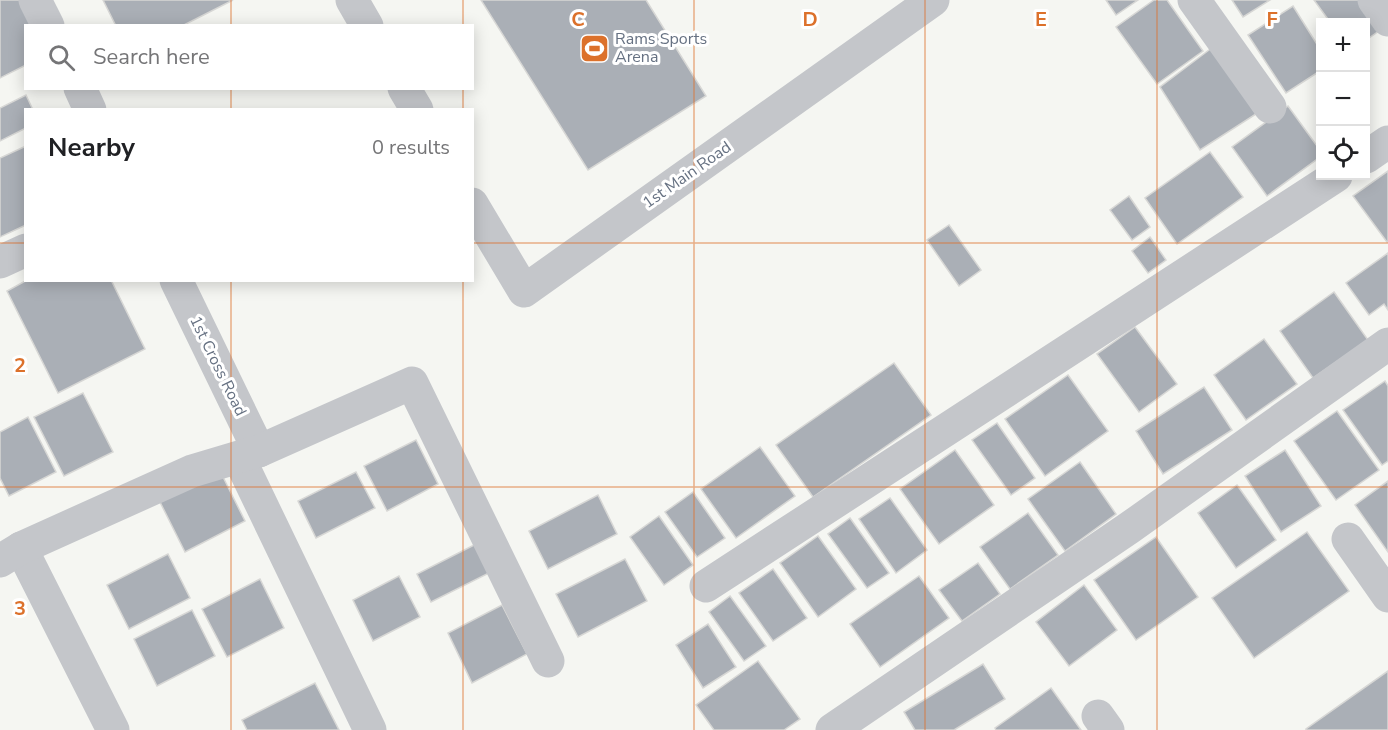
<!DOCTYPE html>
<html lang="en">
<head>
<meta charset="utf-8">
<style>
  body { margin:0; font-family:"Nunito Sans",sans-serif; background:#f2f2f2; color:#202124 }
  .controls { position:absolute; right:18px; top:18px; display:grid; overflow:hidden; border-radius:0px; box-shadow:0 3px 15px #0003 }
  .controls button { width:54px; height:54px; display:grid; place-items:center; padding:0; border:0; border-bottom:2px solid #e0e0e0; background:#fff; color:#202124; font:30px sans-serif }
  .list { margin:0; padding:0; list-style:none }
  h2 { display:flex; justify-content:space-between; align-items:center; height:78px; margin:0; padding:0 24px; font-size:26px }
  h2 small { font-size:20px; font-weight:400; color:#757577 }
  .icon { flex:none; width:33px; height:33px; fill:none; stroke:currentColor; stroke-width:2; stroke-linecap:round; stroke-linejoin:round }
  .map { position:relative; flex:none; width:1388px; height:730px; overflow:hidden }
  .search { position:absolute; background:#fff; box-shadow:0 3px 15px #0003; left:24px; top:24px; width:450px; height:66px; display:flex; align-items:center; gap:15px; box-sizing:border-box; padding:0 21px; border-radius:0px; color:#757577; font-size:22px }
  .panel { position:absolute; background:#fff; box-shadow:0 3px 15px #0003; left:24px; top:108px; width:450px; height:174px; border-radius:0px }
  .map>svg:first-child { display:block }
  .building { fill:#aaafb6; stroke:#d7d7d5; stroke-width:1.5 }
  .lines { fill:none; stroke-linecap:round; stroke-linejoin:round }
  .minor { stroke:#c4c6ca; stroke-width:33 }
  .grid { fill:none; stroke:#dc712b; stroke-width:1.5; stroke-opacity:0.55 }
  .labels { text-anchor:middle; dominant-baseline:central; stroke-width:6; stroke-linejoin:round; paint-order:stroke }
  .poi-label { font-size:16px; fill:#667182; stroke:#fff; text-anchor:start }
  .street-label { font-size:16px; fill:#667182; stroke:#fff }
  .grid-label { font-size:20px; text-anchor:middle; font-weight:bold; fill:#dc712b; stroke:#fff; stroke-width:6; stroke-linejoin:round; paint-order:stroke }
</style>
</head>
<body>
<div class="map">
<svg width="1388" height="730" viewBox="0 0 1388 730">
  <rect width="100%" height="100%" fill="#f5f6f2"/>
  <g class="building">
    <polygon points="0,0 30,0 43,26 26,26 26,65 0,78"/>
    <polygon points="103,0 233,0 182,26 116,26"/>
    <polygon points="481,0 646,0 706,96 588,170"/>
    <polygon points="1106,0 1138,0 1116,15"/>
    <polygon points="1154,0 1167,0 1203,51 1157,84 1116,27"/>
    <polygon points="1232,0 1270,0 1243,17"/>
    <polygon points="1314,0 1368,0 1386,26 1366,40 1366,22 1330,22"/>
    <polygon points="1293,6 1320,49 1320,71 1286,93 1248,35"/>
    <polygon points="1213,47 1256,114 1200,150 1160,87"/>
    <polygon points="26,95 33,110 26,110 26,128 0,141 0,108"/>
    <polygon points="1288,106 1320,150 1320,157 1267,196 1232,147"/>
    <polygon points="26,146 26,225 0,237 0,158"/>
    <polygon points="1210,152 1243,197 1177,244 1145,198"/>
    <polygon points="1388,171 1388,242 1387,242 1353,196"/>
    <polygon points="1129,196 1150,227 1132,240 1110,210"/>
    <polygon points="949,225 981,270 959,286 927,240"/>
    <polygon points="1150,237 1166,260 1148,273 1132,251"/>
    <polygon points="1388,253 1388,310 1384,304 1369,315 1346,283"/>
    <polygon points="27,280 111,280 145,349 58,393 7,291"/>
    <polygon points="1334,292 1368,340 1313,378 1280,331"/>
    <polygon points="1135,327 1177,384 1139,412 1097,354"/>
    <polygon points="1264,339 1297,384 1246,420 1214,375"/>
    <polygon points="894,363 931,415 813,497 776,445"/>
    <polygon points="1068,375 1108,431 1045,476 1005,419"/>
    <polygon points="1385,381 1388,386 1388,461 1382,465 1343,410"/>
    <polygon points="1204,387 1232,430 1163,474 1136,431"/>
    <polygon points="83,393 113,452 64,476 34,417"/>
    <polygon points="1337,411 1379,470 1336,500 1294,441"/>
    <polygon points="28,417 56,472 9,496 0,478 0,432"/>
    <polygon points="997,423 1035,478 1011,495 972,440"/>
    <polygon points="416,440 438,484 387,511 364,466"/>
    <polygon points="760,447 795,496 736,538 701,489"/>
    <polygon points="955,450 994,505 939,544 900,489"/>
    <polygon points="1285,450 1321,506 1281,532 1245,476"/>
    <polygon points="1080,462 1116,514 1065,551 1028,499"/>
    <polygon points="220,471 245,521 185,552 160,502"/>
    <polygon points="356,472 375,508 316,538 298,501"/>
    <polygon points="1388,481 1388,552 1355,505"/>
    <polygon points="1237,485 1276,540 1236,568 1198,513"/>
    <polygon points="693,492 725,538 697,557 665,512"/>
    <polygon points="598,495 617,534 548,569 529,531"/>
    <polygon points="890,498 927,550 896,573 859,519"/>
    <polygon points="1028,513 1058,555 1010,589 980,547"/>
    <polygon points="659,516 693,565 664,585 630,537"/>
    <polygon points="850,518 889,573 867,588 828,534"/>
    <polygon points="1307,532 1349,591 1254,658 1212,598"/>
    <polygon points="818,536 856,589 818,617 780,563"/>
    <polygon points="1156,537 1198,597 1136,640 1094,580"/>
    <polygon points="476,544 491,572 431,602 417,574"/>
    <polygon points="168,554 190,598 129,629 107,585"/>
    <polygon points="625,559 647,601 578,637 556,594"/>
    <polygon points="978,563 1000,594 962,621 939,590"/>
    <polygon points="773,569 807,618 773,641 739,593"/>
    <polygon points="399,576 420,617 373,641 353,600"/>
    <polygon points="919,576 949,618 880,667 850,624"/>
    <polygon points="260,579 284,628 227,657 202,609"/>
    <polygon points="1084,585 1117,630 1069,666 1036,622"/>
    <polygon points="730,596 766,646 744,661 709,612"/>
    <polygon points="502,605 527,654 472,683 448,633"/>
    <polygon points="192,610 215,656 157,686 134,639"/>
    <polygon points="708,624 736,667 703,688 676,645"/>
    <polygon points="758,661 800,719 784,730 714,730 696,705"/>
    <polygon points="983,664 1005,699 954,730 915,730 904,712"/>
    <polygon points="1388,671 1388,730 1306,730 1306,729"/>
    <polygon points="315,683 339,730 247,730 242,720"/>
    <polygon points="1051,688 1081,730 996,730 995,728"/>
  </g>
  <g class="lines">
    <g class="minor">
      <polyline points="35,0 48,26"/>
      <polyline points="352,0 367,26"/>
      <polyline points="1194,0 1270,107"/>
      <polyline points="1374,0 1388,20"/>
      <polyline points="80,88 90,110"/>
      <polyline points="404,88 417,110"/>
      <polyline points="1366,157 1388,142"/>
      <polyline points="472,204 524,291 933,0"/>
      <polyline points="0,262 26,250"/>
      <polyline points="176,280 259,451"/>
      <polyline points="239,458 370,730"/>
      <polyline points="1348,539 1388,596"/>
      <polyline points="21,548 113,730"/>
      <polyline points="0,561 21,548 192,471 259,451 412,383 548,661"/>
      <polyline points="706,586 1336,176"/>
      <polyline points="1098,716 1108,730"/>
      <polyline points="832,730 1129,528 1388,344"/>
    </g>
  </g>
  <path class="grid" d="M231 0V26M463 0V26M694 0V730M925 0V730M1157 0V730M231 88V110M463 88V110M0 243H26M472 243H1388M231 280V730M463 280V730M0 487H1388"/>
  <defs>
    <symbol id="stadium-square" viewBox="-11 -11 22 22"><rect x="-9" y="-9" width="18" height="18" rx="4" fill="#dc712b" stroke="#fff"/><path d="M0-5a6.5 5 0 1 0 0 10a6.5 5 0 1 0 0-10ZM-3.5-1.8h7v3.6h-7Z" fill="#fff"/></symbol>
  </defs>
  <g fill-rule="evenodd">
    <use href="#stadium-square" x="578" y="32" width="33" height="33"/>
  </g>
  <g class="labels">
    <g class="poi-label">
      <text x="615" y="39">Rams Sports<tspan x="615" dy="18">Arena</tspan></text>
    </g>
    <g class="street-label">
      <text transform="translate(687 175) rotate(-35)">1st Main Road</text>
      <text transform="translate(218 366) rotate(64)">1st Cross Road</text>
    </g>
  </g>
  <g class="grid-label">
    <text x="578" y="26">C</text>
    <text x="810" y="26">D</text>
    <text x="1041" y="26">E</text>
    <text x="1272" y="26">F</text>
    <text x="20" y="372">2</text>
    <text x="20" y="615">3</text>
  </g>
</svg>
<div class="controls">
<button>+</button>
<button>−</button>
<button><svg class="icon" aria-label="locate" viewBox="0 0 24 24"><circle cx="12" cy="12" r="6"/><path d="M12 2v4M12 18v4M2 12h4M18 12h4"/></svg></button>
</div>
<div class="search"><svg class="icon" aria-label="search" viewBox="0 0 24 24"><circle cx="10" cy="10" r="6"/><path d="M15 15l6 6"/></svg>Search here</div>
<section class="panel">
<h2>Nearby<small>0 results</small></h2>
<ul class="list">
</ul>
</section>
</div>
</body>
</html>
